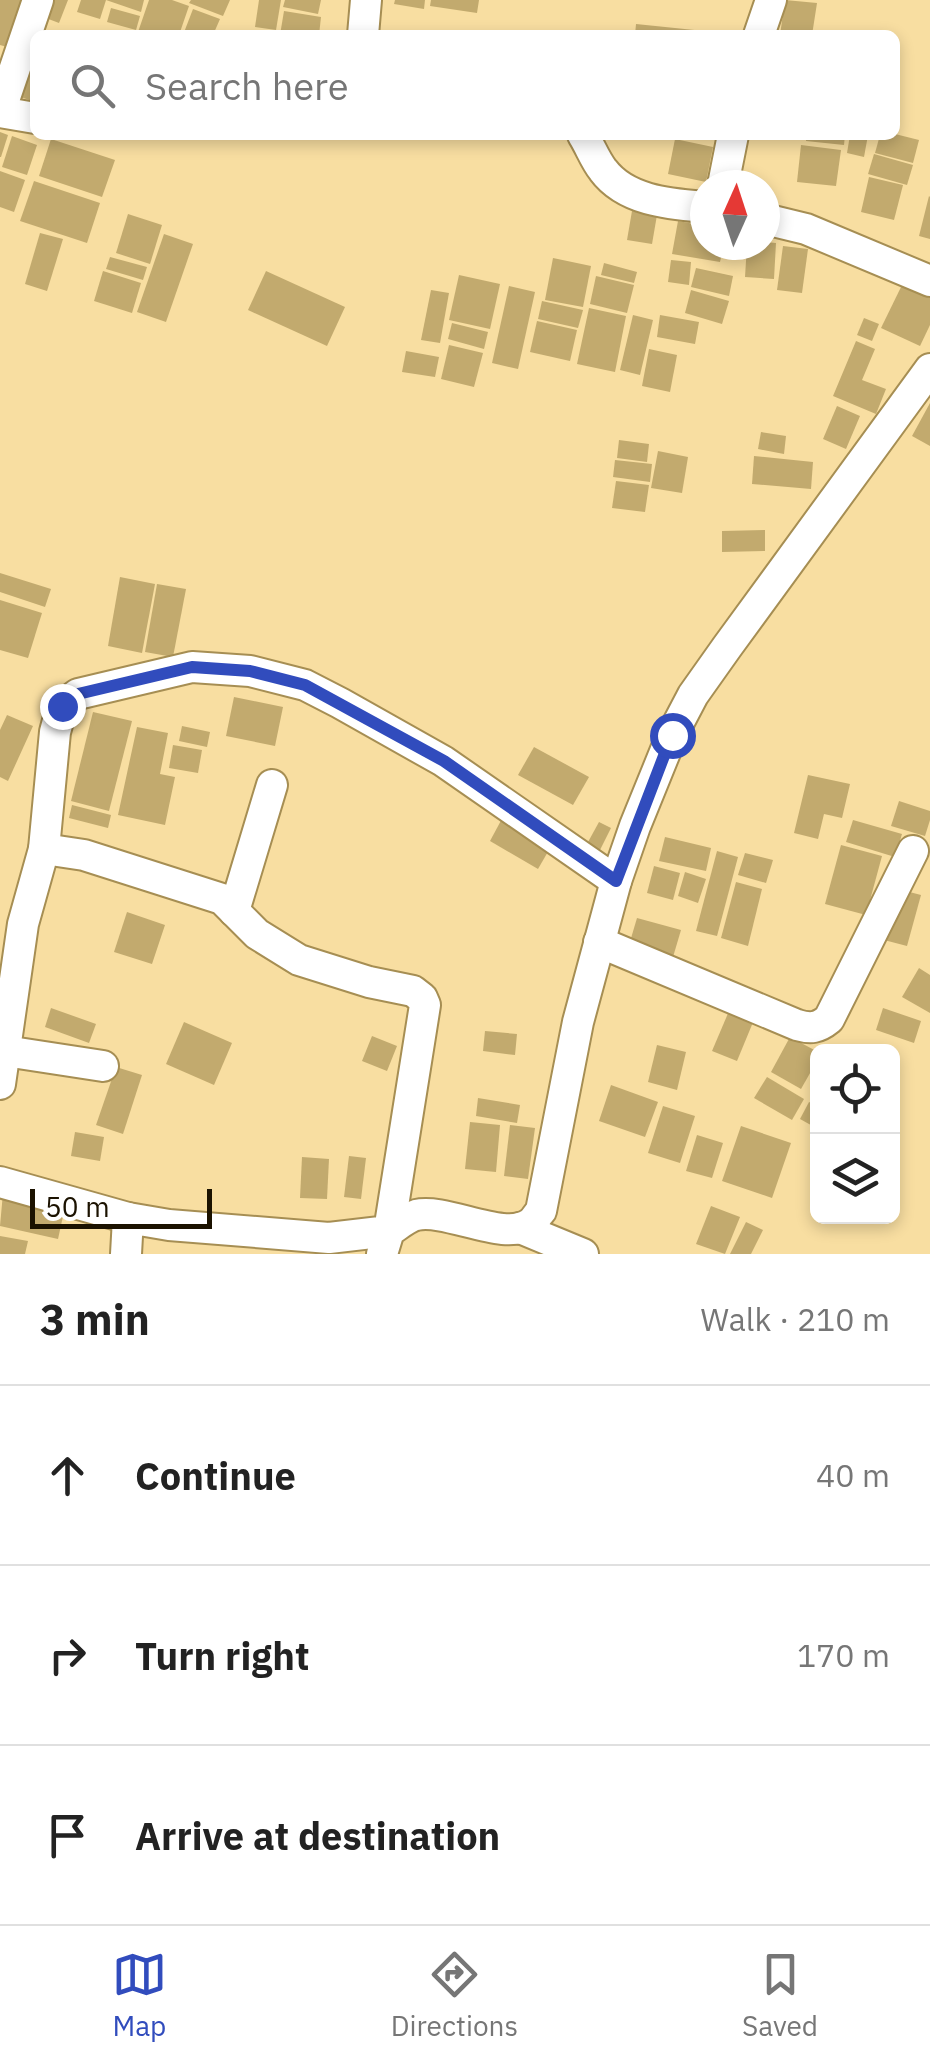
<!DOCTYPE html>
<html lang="en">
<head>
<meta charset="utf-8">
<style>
  body { margin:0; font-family:"IBM Plex Sans",sans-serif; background:#f6f6f6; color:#222 }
  .controls { position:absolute; right:30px; bottom:30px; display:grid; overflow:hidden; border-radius:15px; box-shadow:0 5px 15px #0003 }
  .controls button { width:90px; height:90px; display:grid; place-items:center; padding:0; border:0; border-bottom:2px solid #e0e0e0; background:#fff; color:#222; font:50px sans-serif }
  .compass { position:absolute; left:690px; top:170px; width:90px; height:90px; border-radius:50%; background:#fff; box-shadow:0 5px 15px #0003; rotate:3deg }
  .scale { position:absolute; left:30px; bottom:25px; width:182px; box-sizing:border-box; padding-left:10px; border:5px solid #1b1200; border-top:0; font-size:28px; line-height:35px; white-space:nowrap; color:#1b1200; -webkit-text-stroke:8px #fff; paint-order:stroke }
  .stop { position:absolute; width:30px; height:30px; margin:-22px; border:8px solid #314cbd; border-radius:50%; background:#fff }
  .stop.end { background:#314cbd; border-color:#fff; box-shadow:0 2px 10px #0008 }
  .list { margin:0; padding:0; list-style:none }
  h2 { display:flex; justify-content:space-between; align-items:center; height:130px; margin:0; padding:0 40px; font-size:42px }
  h2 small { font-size:32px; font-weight:400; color:#767676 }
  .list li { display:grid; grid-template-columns:65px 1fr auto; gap:30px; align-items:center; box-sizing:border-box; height:180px; padding:0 40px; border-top:2px solid #e0e0e0 }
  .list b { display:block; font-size:38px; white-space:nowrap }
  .list em { font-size:32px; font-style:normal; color:#767676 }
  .icon { flex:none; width:55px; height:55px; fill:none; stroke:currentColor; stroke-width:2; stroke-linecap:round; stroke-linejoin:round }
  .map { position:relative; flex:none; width:930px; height:1254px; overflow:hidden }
  .search { position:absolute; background:#fff; box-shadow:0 5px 15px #0003; left:30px; right:30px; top:30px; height:110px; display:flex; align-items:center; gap:25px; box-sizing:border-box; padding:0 35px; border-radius:15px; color:#767676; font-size:38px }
  .sheet { height:670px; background:#fff }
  nav { display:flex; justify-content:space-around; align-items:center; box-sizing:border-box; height:140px; border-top:2px solid #e0e0e0; background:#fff; font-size:28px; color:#767676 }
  nav a { display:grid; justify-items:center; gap:5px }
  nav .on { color:#314cbd }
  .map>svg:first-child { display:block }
  .building { fill:#c2aa6e }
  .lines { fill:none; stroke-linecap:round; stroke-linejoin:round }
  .minor-casing { stroke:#a68e53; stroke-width:34 }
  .minor { stroke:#fff; stroke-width:30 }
  .route { stroke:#314cbd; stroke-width:12 }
</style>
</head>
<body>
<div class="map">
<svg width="930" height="1254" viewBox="0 0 930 1254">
  <rect width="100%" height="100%" fill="#f8dea1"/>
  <g class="building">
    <polygon points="0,0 25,0 7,47 0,45"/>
    <polygon points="44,0 68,0 59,23 38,15"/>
    <polygon points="81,0 106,0 100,19 77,12"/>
    <polygon points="106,0 144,0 141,12"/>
    <polygon points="149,0 172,0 189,6 179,35 137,35"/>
    <polygon points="191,0 230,0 223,16 189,3"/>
    <polygon points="259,0 281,0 276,30 255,27"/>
    <polygon points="285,0 321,0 318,14 283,7"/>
    <polygon points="395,0 425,0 424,9 394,4"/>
    <polygon points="431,0 479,0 477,13 430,6"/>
    <polygon points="785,0 817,3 812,35 780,35"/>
    <polygon points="111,8 140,16 136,30 107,22"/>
    <polygon points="193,9 220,19 213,35 183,35"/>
    <polygon points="284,11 321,17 319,35 280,35"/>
    <polygon points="636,24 704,31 704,35 635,35"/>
    <polygon points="19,72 35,78 35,102 12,94"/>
    <polygon points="0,132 8,135 1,157 0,157"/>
    <polygon points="895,134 919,140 913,163 875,153 880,135"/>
    <polygon points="806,135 845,135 844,145 806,141"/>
    <polygon points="850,135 868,135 864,157 847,153"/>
    <polygon points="12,136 37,145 27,175 2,167"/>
    <polygon points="51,139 115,160 102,197 39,176"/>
    <polygon points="675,139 713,147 706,182 668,174"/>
    <polygon points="801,145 841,150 836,186 797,182"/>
    <polygon points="874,154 913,165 907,185 868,174"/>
    <polygon points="0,171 25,180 14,212 0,207"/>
    <polygon points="869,177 903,185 894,220 861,212"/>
    <polygon points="34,181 100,203 87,243 20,221"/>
    <polygon points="929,196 930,197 930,239 919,236"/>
    <polygon points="632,211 657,215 652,244 627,240"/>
    <polygon points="128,214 162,225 150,264 116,253"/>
    <polygon points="678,221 705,226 705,245 724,245 720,262 672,254"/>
    <polygon points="40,233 63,239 47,291 25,284"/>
    <polygon points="164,234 193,244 166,322 137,312"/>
    <polygon points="765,242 776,243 774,279 745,277 747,245 765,245"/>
    <polygon points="783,246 808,249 802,293 777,290"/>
    <polygon points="110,257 147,267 143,280 106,269"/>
    <polygon points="553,258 591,266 583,307 545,300"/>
    <polygon points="671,260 691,262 689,285 668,282"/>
    <polygon points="604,263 637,272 634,283 601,275"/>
    <polygon points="696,268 733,276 729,296 691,287"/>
    <polygon points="103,271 141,283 132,313 94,301"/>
    <polygon points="266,271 345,307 327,346 248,310"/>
    <polygon points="459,275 500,284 490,329 449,320"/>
    <polygon points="596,276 634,285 627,313 590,304"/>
    <polygon points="902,285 930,298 930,325 920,346 881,328"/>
    <polygon points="509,286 535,292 518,369 492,363"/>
    <polygon points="431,290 449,293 440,343 421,340"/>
    <polygon points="691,290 729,301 722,324 685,313"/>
    <polygon points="542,301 583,310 578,328 538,319"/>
    <polygon points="589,308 626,316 615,372 577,364"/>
    <polygon points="633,315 653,320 640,375 620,370"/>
    <polygon points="660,315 699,322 695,344 657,337"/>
    <polygon points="864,318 879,324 872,341 857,335"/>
    <polygon points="537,321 577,330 570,361 530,352"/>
    <polygon points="452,323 488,332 484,349 448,339"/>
    <polygon points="856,341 875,349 862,380 886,389 876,414 833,396"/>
    <polygon points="449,345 483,353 474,387 441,379"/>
    <polygon points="649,349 677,355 670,392 642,386"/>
    <polygon points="406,351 439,357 435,377 402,372"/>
    <polygon points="930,403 930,446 912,436"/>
    <polygon points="837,406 860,416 846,449 823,439"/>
    <polygon points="761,432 786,436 784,454 758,449"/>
    <polygon points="619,440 649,444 647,462 617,458"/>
    <polygon points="658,451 688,457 682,493 651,488"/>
    <polygon points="754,456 813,462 811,489 752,484"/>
    <polygon points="615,460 652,464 650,482 613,477"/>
    <polygon points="616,481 649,485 645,512 612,508"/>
    <polygon points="765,530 765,551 722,552 722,531"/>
    <polygon points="0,573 51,589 45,607 0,592"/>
    <polygon points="120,577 155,584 142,653 108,646"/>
    <polygon points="157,584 186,589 173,657 145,652"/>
    <polygon points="0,600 42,613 28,658 0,650"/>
    <polygon points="234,697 283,707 275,746 226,736"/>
    <polygon points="93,712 132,721 109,811 71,801"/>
    <polygon points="7,715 33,726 8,781 0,777 0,730"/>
    <polygon points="182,726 210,732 207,747 179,741"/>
    <polygon points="137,727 168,733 160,774 175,777 165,825 118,815"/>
    <polygon points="173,745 202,750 198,773 169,768"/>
    <polygon points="534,747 589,777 573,805 518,775"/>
    <polygon points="808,775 850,784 842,818 824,814 818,839 794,833"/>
    <polygon points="899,801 930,811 930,820 925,836 891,826"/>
    <polygon points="72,805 111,815 108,828 69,818"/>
    <polygon points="504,815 553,843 538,869 490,841"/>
    <polygon points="853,820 902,834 895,857 846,842"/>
    <polygon points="599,822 611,828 595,860 582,853"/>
    <polygon points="665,837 711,848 706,871 659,861"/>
    <polygon points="841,845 882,856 866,915 825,904"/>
    <polygon points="717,851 738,857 717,936 696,931"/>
    <polygon points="745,853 773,860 766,883 738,875"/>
    <polygon points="654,866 680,873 673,900 647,893"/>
    <polygon points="685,872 706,879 698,903 678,896"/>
    <polygon points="736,882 762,889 748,946 721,938"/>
    <polygon points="898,889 921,895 907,946 884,940"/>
    <polygon points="127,912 165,925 152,964 114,952"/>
    <polygon points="637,918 681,930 673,957 629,945"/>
    <polygon points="919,968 930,975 930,1013 902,997"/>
    <polygon points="732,1004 756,1015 737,1061 712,1051"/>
    <polygon points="51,1008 96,1024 89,1043 45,1027"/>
    <polygon points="883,1008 921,1021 914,1043 876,1030"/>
    <polygon points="184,1022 232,1043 214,1085 166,1064"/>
    <polygon points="485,1031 517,1034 515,1055 483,1051"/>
    <polygon points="372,1036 397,1046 387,1071 362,1061"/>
    <polygon points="790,1037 818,1052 818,1059 801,1089 771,1072"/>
    <polygon points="657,1045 686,1052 677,1090 648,1082"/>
    <polygon points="116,1067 142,1075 123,1134 96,1125"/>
    <polygon points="767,1077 804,1099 792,1120 754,1098"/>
    <polygon points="611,1085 658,1102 645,1137 599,1121"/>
    <polygon points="478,1098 520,1105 517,1123 476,1116"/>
    <polygon points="809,1102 818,1106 818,1129 800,1119"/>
    <polygon points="663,1106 695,1116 680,1163 648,1153"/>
    <polygon points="470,1122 500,1125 496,1172 465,1169"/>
    <polygon points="510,1125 535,1128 528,1179 504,1176"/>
    <polygon points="741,1126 791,1143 772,1198 722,1181"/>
    <polygon points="75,1132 104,1137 100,1161 71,1156"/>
    <polygon points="697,1135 723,1143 712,1178 686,1171"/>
    <polygon points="349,1156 366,1158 361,1199 344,1197"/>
    <polygon points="302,1157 329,1159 327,1199 300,1198"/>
    <polygon points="3,1193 65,1207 58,1239 0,1226"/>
    <polygon points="711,1206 740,1217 725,1254 696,1244"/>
    <polygon points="746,1222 763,1230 751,1254 730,1254"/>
    <polygon points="0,1236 28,1241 25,1254 0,1254"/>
  </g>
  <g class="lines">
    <defs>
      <g id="minor">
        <polyline points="363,35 366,0"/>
        <polyline points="759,35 771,0"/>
        <polyline points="0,112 38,0"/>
        <polyline points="0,112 35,118"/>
        <path d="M583 135C590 146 595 160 603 170 626 201 670 204 705 207"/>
        <polyline points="723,185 733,135"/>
        <polyline points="765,219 806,229 930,281"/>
        <polyline points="44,849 55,732 62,706 78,694 192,667 250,671 305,685 340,703 443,761 616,881"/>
        <polyline points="234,911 272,785"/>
        <path d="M599 942 797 1025C811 1029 818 1028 829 1019L913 851"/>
        <polyline points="5,1051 103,1066"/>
        <polyline points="0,1084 23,924 44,849 84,855 222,899 257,934 299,960 369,982 413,991 422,998 425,1005 389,1231 329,1238 169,1225 128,1218 126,1254"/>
        <polyline points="0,1182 128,1218"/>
        <polyline points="520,1228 583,1254"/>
        <path d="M382 1254 389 1231C397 1226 406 1218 416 1215 448 1208 505 1243 531 1223 535 1220 537 1215 541 1211L578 1022 616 881 635 826 672 735 693 695 727 647 930 369"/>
      </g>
    </defs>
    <use href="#minor" class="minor-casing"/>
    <use href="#minor" class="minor"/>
  </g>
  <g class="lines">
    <polyline class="route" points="62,706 78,694 192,667 250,671 305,685 444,761 616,881 672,735"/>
  </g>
</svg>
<div class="controls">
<button><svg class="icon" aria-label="locate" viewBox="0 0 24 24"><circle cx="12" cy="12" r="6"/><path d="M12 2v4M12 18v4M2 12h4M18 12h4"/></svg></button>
<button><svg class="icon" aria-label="layers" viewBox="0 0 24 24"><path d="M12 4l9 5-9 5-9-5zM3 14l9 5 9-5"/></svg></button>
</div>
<svg class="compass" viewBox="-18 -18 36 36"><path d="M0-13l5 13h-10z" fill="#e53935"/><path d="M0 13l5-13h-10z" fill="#767676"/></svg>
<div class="scale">50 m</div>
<div class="stop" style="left:672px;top:735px"></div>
<div class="stop end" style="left:62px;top:706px"></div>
<div class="search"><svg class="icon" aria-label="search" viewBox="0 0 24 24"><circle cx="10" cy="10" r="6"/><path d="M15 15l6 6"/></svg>Search here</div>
</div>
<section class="sheet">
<h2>3 min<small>Walk · 210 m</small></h2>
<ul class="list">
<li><svg class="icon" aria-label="ahead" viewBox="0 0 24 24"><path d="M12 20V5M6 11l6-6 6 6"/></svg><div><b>Continue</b></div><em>40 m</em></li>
<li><svg class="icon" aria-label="right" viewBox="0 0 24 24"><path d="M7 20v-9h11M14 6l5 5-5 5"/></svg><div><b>Turn right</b></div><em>170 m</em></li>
<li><svg class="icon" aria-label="arrive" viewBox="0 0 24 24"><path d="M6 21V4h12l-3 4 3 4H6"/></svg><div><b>Arrive at destination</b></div></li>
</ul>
</section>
<nav>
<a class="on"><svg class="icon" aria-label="map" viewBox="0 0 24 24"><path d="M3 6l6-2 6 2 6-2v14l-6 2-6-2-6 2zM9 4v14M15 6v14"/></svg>Map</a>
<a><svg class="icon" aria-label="directions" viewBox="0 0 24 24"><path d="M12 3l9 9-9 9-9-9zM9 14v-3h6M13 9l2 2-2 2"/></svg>Directions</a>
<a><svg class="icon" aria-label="saved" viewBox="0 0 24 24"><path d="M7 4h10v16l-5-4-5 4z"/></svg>Saved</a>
</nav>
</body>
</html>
